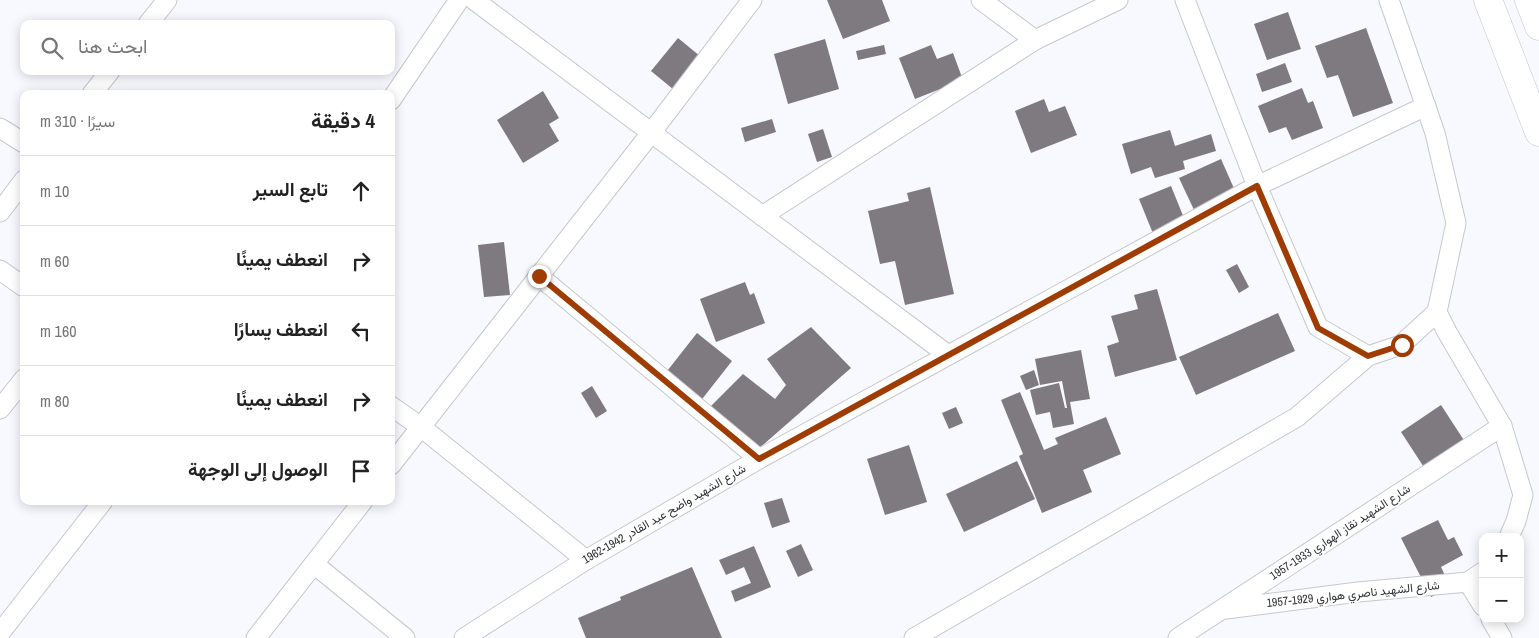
<!DOCTYPE html>
<html lang="ar">
<head>
<meta charset="utf-8">
<style>
  body { margin:0; font-family:"Archivo Narrow",Vazirmatn,sans-serif; background:#f2f2f2; color:#222; direction:rtl }
  .controls { position:absolute; right:15px; bottom:15px; display:grid; overflow:hidden; border-radius:10px; box-shadow:0 2px 12px #0003 }
  .controls button { width:45px; height:45px; display:grid; place-items:center; padding:0; border:0; border-bottom:1px solid #e0e0e0; background:#fff; color:#222; font:25px sans-serif }
  .stop { position:absolute; width:15px; height:15px; margin:-11px; border:4px solid #9f3c03; border-radius:50%; background:#fff }
  .stop.end { background:#9f3c03; border-color:#fff; box-shadow:0 1px 5px #0008 }
  .list { margin:0; padding:0; list-style:none }
  h2 { display:flex; justify-content:space-between; align-items:center; height:65px; margin:0; padding:0 20px; font-size:21px }
  h2 small { font-size:16px; font-weight:400; color:#767676 }
  .list li { display:grid; grid-template-columns:32px 1fr auto; gap:15px; align-items:center; box-sizing:border-box; height:70px; padding:0 20px; border-top:1px solid #e0e0e0 }
  .list b { display:block; font-size:19px; white-space:nowrap }
  .list em { font-size:16px; font-style:normal; color:#767676 }
  .icon { flex:none; width:28px; height:28px; fill:none; stroke:currentColor; stroke-width:2; stroke-linecap:round; stroke-linejoin:round }
  .map { position:relative; flex:none; width:1539px; height:638px; overflow:hidden; direction:ltr }
  .search { position:absolute; background:#fff; box-shadow:0 2px 12px #0003; left:20px; top:20px; width:375px; height:55px; display:flex; align-items:center; gap:12px; box-sizing:border-box; padding:0 18px; border-radius:10px; color:#767676; font-size:19px }
  .panel { position:absolute; background:#fff; box-shadow:0 2px 12px #0003; left:20px; top:90px; width:375px; height:415px; border-radius:10px; direction:rtl }
  .map>svg:first-child { display:block }
  .building { fill:#7f7980 }
  .lines { fill:none; stroke-linecap:round; stroke-linejoin:round }
  .street-casing { stroke:#c4c8d0; stroke-width:21 }
  .highway-casing { stroke:#c4c8d0; stroke-width:29 }
  .street { stroke:#fff; stroke-width:19 }
  .highway { stroke:#fff; stroke-width:28 }
  .route { stroke:#9f3c03; stroke-width:6 }
  .labels { text-anchor:middle; dominant-baseline:central; stroke-width:4; stroke-linejoin:round; paint-order:stroke }
  .street-label { font-size:12px; fill:#2f3134; stroke:#fff }
</style>
</head>
<body>
<div class="map">
<svg width="1539" height="638" viewBox="0 0 1539 638">
  <rect width="100%" height="100%" fill="#f7f9fe"/>
  <g class="building">
    <polygon points="827,0 882,0 890,21 843,39"/>
    <polygon points="1288,12 1301,49 1267,60 1254,24"/>
    <polygon points="1366,28 1393,103 1353,117 1338,75 1327,78 1315,46"/>
    <polygon points="678,38 706,61 679,94 651,71"/>
    <polygon points="825,39 839,89 788,104 774,54"/>
    <polygon points="884,45 886,54 858,60 856,51"/>
    <polygon points="931,45 937,59 953,53 963,80 915,99 899,58"/>
    <polygon points="1285,63 1292,82 1262,92 1256,74"/>
    <polygon points="1302,88 1308,103 1313,101 1323,128 1292,140 1286,127 1269,133 1258,106"/>
    <polygon points="543,91 559,118 549,124 559,141 523,163 497,120"/>
    <polygon points="1044,99 1049,112 1065,106 1077,135 1031,153 1015,111"/>
    <polygon points="772,119 776,132 745,142 741,128"/>
    <polygon points="823,129 832,157 817,162 808,134"/>
    <polygon points="1170,130 1175,146 1211,134 1216,151 1183,161 1185,169 1155,178 1151,167 1131,174 1122,144"/>
    <polygon points="1221,159 1236,193 1195,212 1179,178"/>
    <polygon points="1171,186 1186,223 1154,236 1139,199"/>
    <polygon points="930,187 954,294 905,305 895,261 880,264 868,211 909,201 907,193"/>
    <polygon points="504,242 510,295 484,297 478,245"/>
    <polygon points="1237,264 1249,287 1239,293 1226,270"/>
    <polygon points="745,282 750,295 754,293 765,323 716,342 700,299"/>
    <polygon points="1157,289 1177,360 1115,377 1107,346 1119,342 1111,316 1138,309 1134,295"/>
    <polygon points="1278,313 1295,351 1196,395 1179,357"/>
    <polygon points="811,327 851,368 757,450 708,409 743,374 775,399 786,385 767,359"/>
    <polygon points="697,333 732,361 699,403 664,375"/>
    <polygon points="1081,350 1090,399 1070,402 1074,424 1053,428 1050,412 1036,415 1030,390 1059,383 1065,408 1067,408 1062,381 1040,385 1035,359"/>
    <polygon points="1034,370 1039,385 1026,390 1020,376"/>
    <polygon points="592,386 607,411 596,418 581,393"/>
    <polygon points="1020,392 1044,450 1058,444 1055,438 1106,417 1121,454 1083,470 1092,492 1042,513 1019,456 1023,454 1001,400"/>
    <polygon points="1441,405 1469,448 1429,475 1401,432"/>
    <polygon points="956,407 963,423 949,429 942,413"/>
    <polygon points="909,445 927,502 885,515 867,459"/>
    <polygon points="1017,461 1035,499 964,532 946,494"/>
    <polygon points="782,498 790,522 772,528 764,503"/>
    <polygon points="1438,520 1448,540 1454,537 1463,555 1441,567 1451,588 1431,597 1401,538"/>
    <polygon points="801,544 813,570 798,577 786,551"/>
    <polygon points="754,546 771,587 735,602 731,591 751,583 744,567 726,575 719,560"/>
    <polygon points="692,567 722,638 586,638 578,618 621,600 620,597"/>
  </g>
  <g class="lines">
    <defs>
      <g id="street">
        <polyline points="474,0 948,355"/>
        <polyline points="981,0 1035,40"/>
        <polyline points="1185,0 1257,186 1318,327 1368,356"/>
        <polyline points="148,24 167,0"/>
        <polyline points="92,94 110,71"/>
        <polyline points="391,100 459,0"/>
        <polyline points="0,128 24,143"/>
        <polyline points="0,212 24,180"/>
        <polyline points="762,216 1035,40 1118,0"/>
        <polyline points="0,270 24,287"/>
        <polyline points="539,276 759,459"/>
        <polyline points="1437,312 1447,332 1502,426 1523,495 1516,521 1509,537"/>
        <polyline points="391,406 421,427 586,560"/>
        <polyline points="0,409 24,379"/>
        <polyline points="391,465 651,133 752,0"/>
        <polyline points="314,564 405,638"/>
        <polyline points="1468,582 1483,606"/>
        <polyline points="1226,609 1358,592 1468,582 1483,572"/>
        <polyline points="1491,619 1502,638"/>
        <polyline points="0,633 103,501"/>
        <polyline points="256,638 363,501"/>
        <polyline points="464,638 586,560 759,459 1257,186 1426,106"/>
        <polyline points="914,638 1297,417 1368,356 1401,345 1437,312 1456,223 1435,133 1389,0"/>
        <polyline points="1178,638 1502,426"/>
      </g>
      <g id="highway">
        <polyline points="1488,0 1539,132"/>
        <polyline points="1529,0 1539,26"/>
      </g>
    </defs>
    <use href="#street" class="street-casing"/>
    <use href="#highway" class="highway-casing"/>
    <use href="#street" class="street"/>
    <use href="#highway" class="highway"/>
  </g>
  <g class="lines">
    <polyline class="route" points="539,276 759,459 1257,186 1318,328 1368,356 1402,345"/>
  </g>
  <g class="labels">
    <g class="street-label">
      <text transform="translate(664 514) rotate(-30)">شارع الشهيد واضح عبد القادر 1942-1962</text>
      <text transform="translate(1340 532) rotate(-33)">شارع الشهيد نقاز الهواري 1933-1957</text>
      <text transform="translate(1353 594) rotate(-6)">شارع الشهيد ناصري هواري 1929-1957</text>
    </g>
  </g>
</svg>
<div class="controls">
<button>+</button>
<button>−</button>
</div>
<div class="stop" style="left:1402px;top:345px"></div>
<div class="stop end" style="left:539px;top:276px"></div>
<div class="search"><svg class="icon" aria-label="search" viewBox="0 0 24 24"><circle cx="10" cy="10" r="6"/><path d="M15 15l6 6"/></svg>ابحث هنا</div>
<section class="panel">
<h2>4 دقيقة<small>سيرًا · 310 m</small></h2>
<ul class="list">
<li><svg class="icon" aria-label="ahead" viewBox="0 0 24 24"><path d="M12 20V5M6 11l6-6 6 6"/></svg><div><b>تابع السير</b></div><em>10 m</em></li>
<li><svg class="icon" aria-label="right" viewBox="0 0 24 24"><path d="M7 20v-9h11M14 6l5 5-5 5"/></svg><div><b>انعطف يمينًا</b></div><em>60 m</em></li>
<li><svg class="icon" aria-label="left" viewBox="0 0 24 24"><path d="M17 20v-9H6M10 6l-5 5 5 5"/></svg><div><b>انعطف يسارًا</b></div><em>160 m</em></li>
<li><svg class="icon" aria-label="right" viewBox="0 0 24 24"><path d="M7 20v-9h11M14 6l5 5-5 5"/></svg><div><b>انعطف يمينًا</b></div><em>80 m</em></li>
<li><svg class="icon" aria-label="arrive" viewBox="0 0 24 24"><path d="M6 21V4h12l-3 4 3 4H6"/></svg><div><b>الوصول إلى الوجهة</b></div></li>
</ul>
</section>
</div>
</body>
</html>
